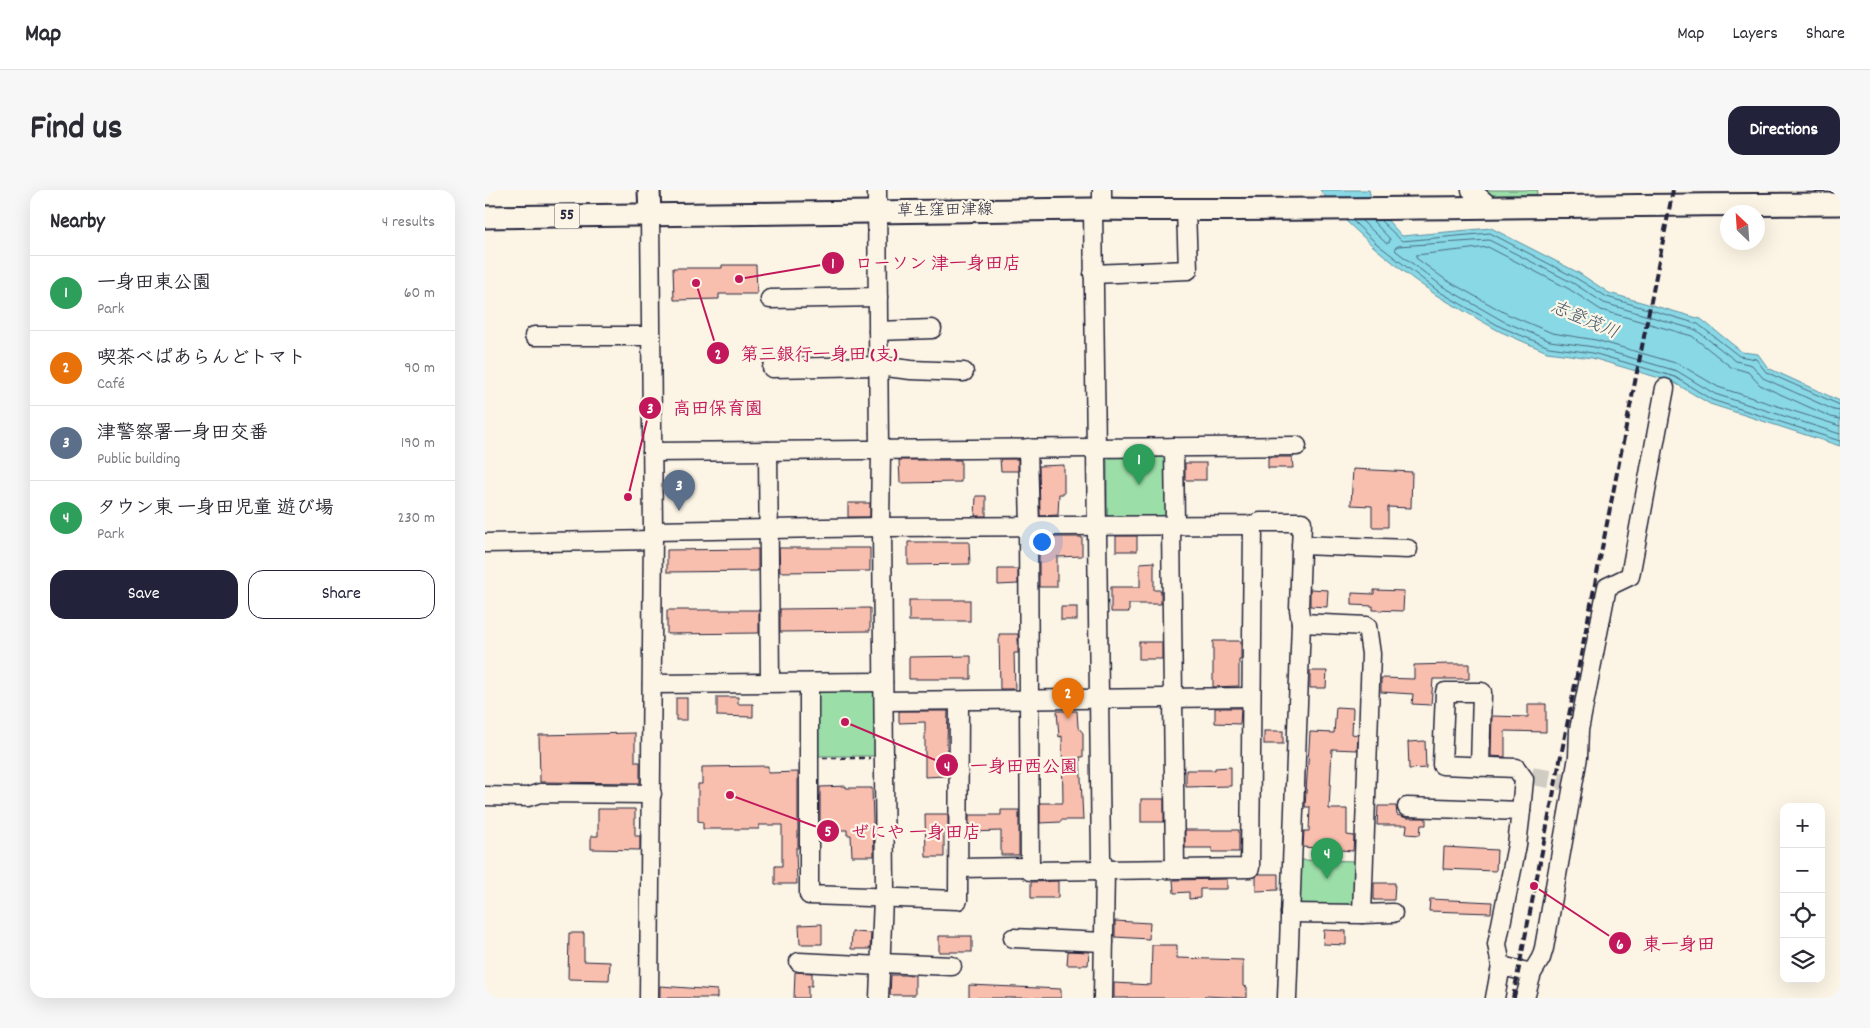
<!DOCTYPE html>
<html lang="en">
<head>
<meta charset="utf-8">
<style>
  body { margin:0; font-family:Dekko,"Klee One",sans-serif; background:#f7f7f7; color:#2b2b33 }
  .controls { position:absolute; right:15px; bottom:15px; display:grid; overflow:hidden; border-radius:10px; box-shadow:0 5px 20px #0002 }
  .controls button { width:45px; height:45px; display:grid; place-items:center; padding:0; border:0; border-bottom:1px solid #e1e1e2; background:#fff; color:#2b2b33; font:25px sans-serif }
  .compass { position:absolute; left:1235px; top:15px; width:45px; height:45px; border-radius:50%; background:#fff; box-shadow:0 5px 20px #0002; rotate:335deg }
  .you { position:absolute; left:556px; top:351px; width:18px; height:18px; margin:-12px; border:4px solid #fff; border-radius:50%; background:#1a73e8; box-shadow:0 0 0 8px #1a73e833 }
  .badge { display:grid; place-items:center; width:32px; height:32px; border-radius:50%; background:#22223b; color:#fff; font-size:16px; font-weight:700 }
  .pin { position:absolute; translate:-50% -41px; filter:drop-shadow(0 1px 2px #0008) }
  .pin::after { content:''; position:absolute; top:26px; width:18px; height:15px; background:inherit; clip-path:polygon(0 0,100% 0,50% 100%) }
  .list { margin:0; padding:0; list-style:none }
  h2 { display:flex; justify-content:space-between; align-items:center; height:65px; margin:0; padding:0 20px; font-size:21px }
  h2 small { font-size:16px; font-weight:400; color:#7c7c81 }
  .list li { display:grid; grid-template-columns:32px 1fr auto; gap:15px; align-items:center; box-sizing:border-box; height:75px; padding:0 20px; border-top:1px solid #e1e1e2 }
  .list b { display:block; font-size:19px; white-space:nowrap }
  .list p { margin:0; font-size:16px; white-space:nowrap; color:#7c7c81 }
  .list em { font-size:16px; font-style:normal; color:#7c7c81 }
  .actions { display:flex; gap:10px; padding:15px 20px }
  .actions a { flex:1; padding:11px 0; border:1px solid #22223b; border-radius:15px; text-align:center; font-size:18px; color:#22223b }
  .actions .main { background:#22223b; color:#fff }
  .icon { flex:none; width:28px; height:28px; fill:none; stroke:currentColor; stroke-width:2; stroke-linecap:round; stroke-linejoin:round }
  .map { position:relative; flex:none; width:1355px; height:808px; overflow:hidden; border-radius:15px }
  header { display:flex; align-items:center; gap:30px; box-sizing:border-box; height:70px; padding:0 25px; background:#fff; border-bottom:1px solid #e1e1e2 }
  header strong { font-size:24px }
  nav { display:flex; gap:28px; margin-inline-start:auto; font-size:18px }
  .intro { display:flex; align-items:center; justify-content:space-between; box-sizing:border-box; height:120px; padding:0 30px }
  h1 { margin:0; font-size:35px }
  .button { padding:12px 22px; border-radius:15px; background:#22223b; color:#fff; font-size:18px; font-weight:700 }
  main { display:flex; gap:30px; padding:0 30px }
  aside { flex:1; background:#fff; border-radius:15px; box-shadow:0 5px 20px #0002 }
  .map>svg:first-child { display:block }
  .green { fill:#9cdea8; stroke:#5f8072 }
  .water { fill:#88d8e5; stroke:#5f8fa1 }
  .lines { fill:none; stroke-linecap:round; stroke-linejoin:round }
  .shore { stroke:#4b6b7f; stroke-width:1 }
  .building { fill:#f8bfaf; stroke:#22223b }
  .minor-tunnel { stroke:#d0cbc3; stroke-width:18; stroke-dasharray:18 9; stroke-linecap:butt }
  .minor-casing { stroke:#22223b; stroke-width:21 }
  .major-casing { stroke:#22223b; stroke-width:25 }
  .path { stroke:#22223b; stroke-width:2.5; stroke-dasharray:5 4; stroke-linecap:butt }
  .minor { stroke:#fcf5e5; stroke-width:18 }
  .major { stroke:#fcf5e5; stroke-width:21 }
  .rail { stroke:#22223b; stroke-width:4; stroke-dasharray:8 4; stroke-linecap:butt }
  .labels { text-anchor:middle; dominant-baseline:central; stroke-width:4.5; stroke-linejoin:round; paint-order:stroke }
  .shield { fill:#fcf5e5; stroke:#63616e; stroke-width:1 }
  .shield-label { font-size:15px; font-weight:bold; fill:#22223b }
  .street-label { font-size:16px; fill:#22223b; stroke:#fcf5e5 }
  .water-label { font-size:18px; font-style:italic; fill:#41596e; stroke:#fcf5e5 }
  .leader { fill:none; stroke:#c2185b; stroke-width:2 }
  .callout-dot { fill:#c2185b; stroke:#fcf5e5; stroke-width:2 }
  .mark-label { font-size:15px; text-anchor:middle; font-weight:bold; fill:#fff }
  .callout-label { font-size:18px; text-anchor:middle; font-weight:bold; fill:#c2185b; stroke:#fcf5e5; stroke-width:4.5; stroke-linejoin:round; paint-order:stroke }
</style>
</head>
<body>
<header>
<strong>Map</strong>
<nav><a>Map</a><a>Layers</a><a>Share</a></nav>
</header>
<div class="intro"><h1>Find us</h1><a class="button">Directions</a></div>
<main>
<aside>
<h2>Nearby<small>4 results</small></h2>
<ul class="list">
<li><span class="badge" style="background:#2e9e5b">1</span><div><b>一身田東公園</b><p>Park</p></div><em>60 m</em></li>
<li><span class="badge" style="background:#e8710a">2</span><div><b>喫茶べぱあらんどトマト</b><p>Café</p></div><em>90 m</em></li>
<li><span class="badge" style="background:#5c6f8a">3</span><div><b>津警察署一身田交番</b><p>Public building</p></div><em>190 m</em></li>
<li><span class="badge" style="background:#2e9e5b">4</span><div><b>タウン東 一身田児童 遊び場</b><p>Park</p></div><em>230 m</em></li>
</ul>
<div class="actions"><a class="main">Save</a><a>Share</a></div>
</aside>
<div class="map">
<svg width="1355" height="808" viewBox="0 0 1355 808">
  <rect width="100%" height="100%" fill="#fcf5e5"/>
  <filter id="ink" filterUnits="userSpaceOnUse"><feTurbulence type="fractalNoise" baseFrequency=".02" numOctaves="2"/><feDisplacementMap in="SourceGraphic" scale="10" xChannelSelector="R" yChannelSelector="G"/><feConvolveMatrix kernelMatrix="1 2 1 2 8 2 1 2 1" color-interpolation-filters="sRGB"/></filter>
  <g filter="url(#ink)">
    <g class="green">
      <polygon points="997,0 1053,0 1051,5 1003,6"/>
      <polygon points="681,261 681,329 628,329 622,326 622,265"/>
      <polygon points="331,498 389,498 393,502 393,563 389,566 331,566"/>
      <polygon points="813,670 873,671 872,709 864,718 818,717 811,708"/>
    </g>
    <polygon class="water" points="835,0 884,0 887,13 917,46 1006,38 1094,83 1124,103 1216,129 1257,162 1273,164 1283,178 1355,211 1355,256 1225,214 1188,192 1107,168 1062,162 1014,141 951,105 927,88 889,57 861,31"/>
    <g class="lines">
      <g class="shore">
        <polyline points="868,31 892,54 953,101 1016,137 1064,157 1108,163 1190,187 1227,210 1355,251"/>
        <polyline points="877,31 901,53 904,53 905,49 888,31"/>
        <polyline points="896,31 917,51 1005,43 1091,88 1122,107 1213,134 1254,166 1271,169 1281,182 1355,215"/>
        <polyline points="1355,221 1349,220 1278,188 1267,175 1251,171 1211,140 1119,113 1088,93 1004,50 913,56 910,58 911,61 957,96 1018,131 1065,151 1109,157 1192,181 1230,204 1355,244"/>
        <polyline points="1355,229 1346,227 1275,195 1263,182 1246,177 1207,146 1116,120 1084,99 1003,57 931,65 931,68 961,90 1022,124 1067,143 1111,150 1194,174 1233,197 1355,236"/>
      </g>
    </g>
    <g class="building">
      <polygon points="237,75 271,75 272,104 234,104 234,109 189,110 188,78 237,78"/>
      <polygon points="783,267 807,267 808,278 783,278"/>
      <polygon points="515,269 533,269 533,281 516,281"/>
      <polygon points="414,270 476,270 476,292 415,293"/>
      <rect x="700" y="273" width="21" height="17"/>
      <polygon points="579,275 579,304 574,304 573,325 555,326 554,276"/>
      <polygon points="868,279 927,282 926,318 903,317 903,337 887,337 887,316 866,315"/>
      <polygon points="491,306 501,306 501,326 490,326"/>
      <rect x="363" y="313" width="22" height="14"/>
      <rect x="631" y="346" width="21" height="15"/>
      <polygon points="554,347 597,347 597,366 572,367 572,397 554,397"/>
      <polygon points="423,352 484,352 485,374 423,375"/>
      <polygon points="294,358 385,358 385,381 295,382"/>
      <polygon points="273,359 273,381 182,382 182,360"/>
      <polygon points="669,372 669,400 676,400 676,414 644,414 644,422 626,422 626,397 655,397 655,373"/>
      <polygon points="513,379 533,379 533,394 513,395"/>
      <polygon points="825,399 843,400 842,417 825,416"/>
      <polygon points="889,400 919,401 918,421 888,420 888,416 867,415 867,403 889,404"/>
      <rect x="424" y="410" width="61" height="21"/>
      <rect x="576" y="417" width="16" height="13"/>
      <polygon points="385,418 385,441 295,442 295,419"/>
      <polygon points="182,420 274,420 274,443 182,444"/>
      <polygon points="514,444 533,444 533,463 529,463 530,499 515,499"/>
      <polygon points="728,451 756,451 756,470 754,470 754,496 728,497"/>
      <rect x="654" y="452" width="23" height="17"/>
      <polygon points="486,466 486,489 424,489 424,467"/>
      <polygon points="966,474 984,474 984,489 948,489 946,515 927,514 928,504 896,502 896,488 929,489 929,475"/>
      <polygon points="825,481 842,481 841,498 825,498"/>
      <polygon points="232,507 253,507 253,514 268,514 268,527 232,526"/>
      <rect x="191" y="508" width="11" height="22"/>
      <polygon points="1043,514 1061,514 1061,542 1020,541 1020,567 1006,566 1007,526 1043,527"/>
      <polygon points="851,517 868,518 867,544 873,545 872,560 847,559 844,619 862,619 862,645 869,646 868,661 818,657 819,641 824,641 825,617 820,617 825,542 849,543"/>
      <polygon points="730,518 756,518 755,534 730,533"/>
      <polygon points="414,521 463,521 461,586 440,587 440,532 414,533"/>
      <polygon points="572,521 592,521 593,537 598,543 598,567 595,567 598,630 576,630 576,632 555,633 555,613 578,613 577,546 574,547"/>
      <rect x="779" y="541" width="19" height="13"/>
      <polygon points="150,543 150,572 155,572 155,593 55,592 54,545"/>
      <polygon points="940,551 941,578 924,579 923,552"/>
      <polygon points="283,576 283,583 313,582 313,658 311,658 312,694 290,694 290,676 297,676 297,635 274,635 274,639 218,639 218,632 213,631 213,594 217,594 217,577"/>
      <polygon points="746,577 746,596 701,597 701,580 730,580 730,578"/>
      <polygon points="361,596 361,598 387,598 389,666 367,666 366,645 362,645 362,640 335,640 335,597"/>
      <rect x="656" y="609" width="23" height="23"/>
      <polygon points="893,616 911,616 912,625 922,628 941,628 941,635 936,635 935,645 921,644 922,635 892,635"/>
      <polygon points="113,619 150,619 150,646 155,646 155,660 106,659 106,646 113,646"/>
      <polygon points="516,620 534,620 534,665 516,665 516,641 484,642 484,625 516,625"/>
      <polygon points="440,624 463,624 463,640 459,640 459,667 441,667"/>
      <polygon points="700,640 754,640 754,662 727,662 727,658 700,658"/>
      <polygon points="959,657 1012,660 1011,681 958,679"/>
      <polygon points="773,684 793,684 793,700 771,701 771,687"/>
      <polygon points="742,689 742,699 715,699 715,708 704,709 704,702 689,703 688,690"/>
      <polygon points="573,691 573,708 546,708 546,692"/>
      <polygon points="889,693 910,693 909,710 889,710"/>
      <polygon points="945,709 1007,712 1006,723 944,721"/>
      <polygon points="630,731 665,733 664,749 630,747"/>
      <polygon points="337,734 337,754 315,754 314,735"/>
      <polygon points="839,740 861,741 861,755 838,754"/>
      <polygon points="367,742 386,743 385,759 366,759"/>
      <polygon points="84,743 99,743 99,771 125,772 124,790 83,789"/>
      <rect x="454" y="746" width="33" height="16"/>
      <polygon points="667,755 692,755 692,768 758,770 758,796 762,797 762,808 720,806 720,808 629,808 629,793 666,795"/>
      <polygon points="583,761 604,762 603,775 582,775"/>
      <polygon points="310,782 327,783 327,796 323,796 323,808 309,808"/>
      <polygon points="406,785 430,785 430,805 405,805"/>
      <polygon points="484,795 576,799 576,808 484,808"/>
      <polygon points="175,796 232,800 232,808 175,808"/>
    </g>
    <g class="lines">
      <polyline class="minor-tunnel" points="1047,586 1088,593"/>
      <defs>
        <g id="minor">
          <polyline points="392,0 394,260"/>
          <polyline points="986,0 1006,17"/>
          <polyline points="608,19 616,669 620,679 618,808"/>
          <polyline points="617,19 617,0"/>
          <polyline points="608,84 703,80 701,19"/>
          <polyline points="285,109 393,107"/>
          <polyline points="393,141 447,139"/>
          <polyline points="49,146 166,146"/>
          <polyline points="287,178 393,176 426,180 479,182"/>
          <polyline points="689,257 690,336"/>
          <polyline points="543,258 545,337"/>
          <polyline points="283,261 285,492"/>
          <polyline points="167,262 812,256"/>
          <polyline points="686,336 690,678"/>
          <polyline points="395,337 396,260"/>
          <polyline points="543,337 545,681 765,678 768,335"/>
          <polyline points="168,341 395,337 768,335 775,332 817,332 814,419 816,433 802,808"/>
          <polyline points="0,353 168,350"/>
          <polyline points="816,355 923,359"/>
          <polyline points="324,493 324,705 473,710 474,511"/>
          <polyline points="167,494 398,492"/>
          <polyline points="399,511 766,507"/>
          <polyline points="995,577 997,502 960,502 957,575 1031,578 1039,589 1036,621"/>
          <polyline points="0,606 43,607 55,603 167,604"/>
          <polyline points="922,617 1036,621 1032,655 1012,754 1016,776 1010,808"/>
          <polyline points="474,678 545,677"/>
          <polyline points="805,723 877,724 886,464 882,436 816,433"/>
          <polyline points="877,724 908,723"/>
          <polyline points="528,748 619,752"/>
          <polyline points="314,772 396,776"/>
          <polyline points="396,773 467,776"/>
          <polyline points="1016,776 1047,783"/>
          <polyline points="164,808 168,341 165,25"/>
          <polyline points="394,808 398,708 400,699 397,337"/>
          <polyline points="1040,808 1047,783 1056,768 1059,758 1093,567 1094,540 1122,397 1145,386 1180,198"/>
        </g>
        <g id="major">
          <polyline points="164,0 165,25"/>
          <path d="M0 27 608 19C857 22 1106 14 1355 14"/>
        </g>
      </defs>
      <use href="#minor" class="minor-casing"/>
      <use href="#major" class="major-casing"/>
      <polyline class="path" points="338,568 385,568"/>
      <use href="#minor" class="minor"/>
      <use href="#major" class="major"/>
      <polyline class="rail" points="1028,808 1188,0"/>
    </g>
  </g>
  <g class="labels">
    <rect class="shield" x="69.5" y="13.5" width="25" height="25" rx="4"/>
    <g class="shield-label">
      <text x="82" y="26">55</text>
    </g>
    <g class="street-label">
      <text transform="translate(460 21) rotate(-1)">草生窪田津線</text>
    </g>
    <g class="water-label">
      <text transform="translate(1099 131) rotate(23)">志登茂川</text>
    </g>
  </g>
  <path class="leader" d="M254 89L348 73M211 93L233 163M143 307L165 218M360 532L462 575M245 605L343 641M1049 696L1135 753"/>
  <g class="callout-dot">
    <circle cx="254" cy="89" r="5"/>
    <circle cx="211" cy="93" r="5"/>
    <circle cx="143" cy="307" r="5"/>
    <circle cx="360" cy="532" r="5"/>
    <circle cx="245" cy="605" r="5"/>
    <circle cx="1049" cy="696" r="5"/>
    <circle cx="348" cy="73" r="12"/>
    <circle cx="233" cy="163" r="12"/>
    <circle cx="165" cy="218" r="12"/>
    <circle cx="462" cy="575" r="12"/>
    <circle cx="343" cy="641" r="12"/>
    <circle cx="1135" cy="753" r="12"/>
  </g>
  <g class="mark-label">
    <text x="348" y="78">1</text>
    <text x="233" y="169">2</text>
    <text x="165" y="223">3</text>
    <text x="462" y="581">4</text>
    <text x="343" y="646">5</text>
    <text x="1135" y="759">6</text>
  </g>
  <g class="callout-label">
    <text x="453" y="79">ローソン 津一身田店</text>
    <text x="334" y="170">第三銀行一身田 (支)</text>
    <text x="233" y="224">高田保育園</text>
    <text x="539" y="582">一身田西公園</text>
    <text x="431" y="648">ぜにや 一身田店</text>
    <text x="1194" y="760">東一身田</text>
  </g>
</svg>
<div class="controls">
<button>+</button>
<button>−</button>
<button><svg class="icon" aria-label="locate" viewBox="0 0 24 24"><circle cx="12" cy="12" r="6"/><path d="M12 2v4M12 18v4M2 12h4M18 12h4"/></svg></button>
<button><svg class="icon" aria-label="layers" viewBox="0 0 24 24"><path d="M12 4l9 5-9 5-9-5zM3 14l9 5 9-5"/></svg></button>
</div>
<svg class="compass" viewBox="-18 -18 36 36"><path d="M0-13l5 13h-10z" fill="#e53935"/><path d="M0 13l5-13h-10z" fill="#7c7c81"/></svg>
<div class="you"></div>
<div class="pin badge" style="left:654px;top:295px;background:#2e9e5b">1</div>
<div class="pin badge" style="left:583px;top:529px;background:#e8710a">2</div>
<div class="pin badge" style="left:194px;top:321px;background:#5c6f8a">3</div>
<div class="pin badge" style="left:842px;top:689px;background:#2e9e5b">4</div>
</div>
</main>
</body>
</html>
